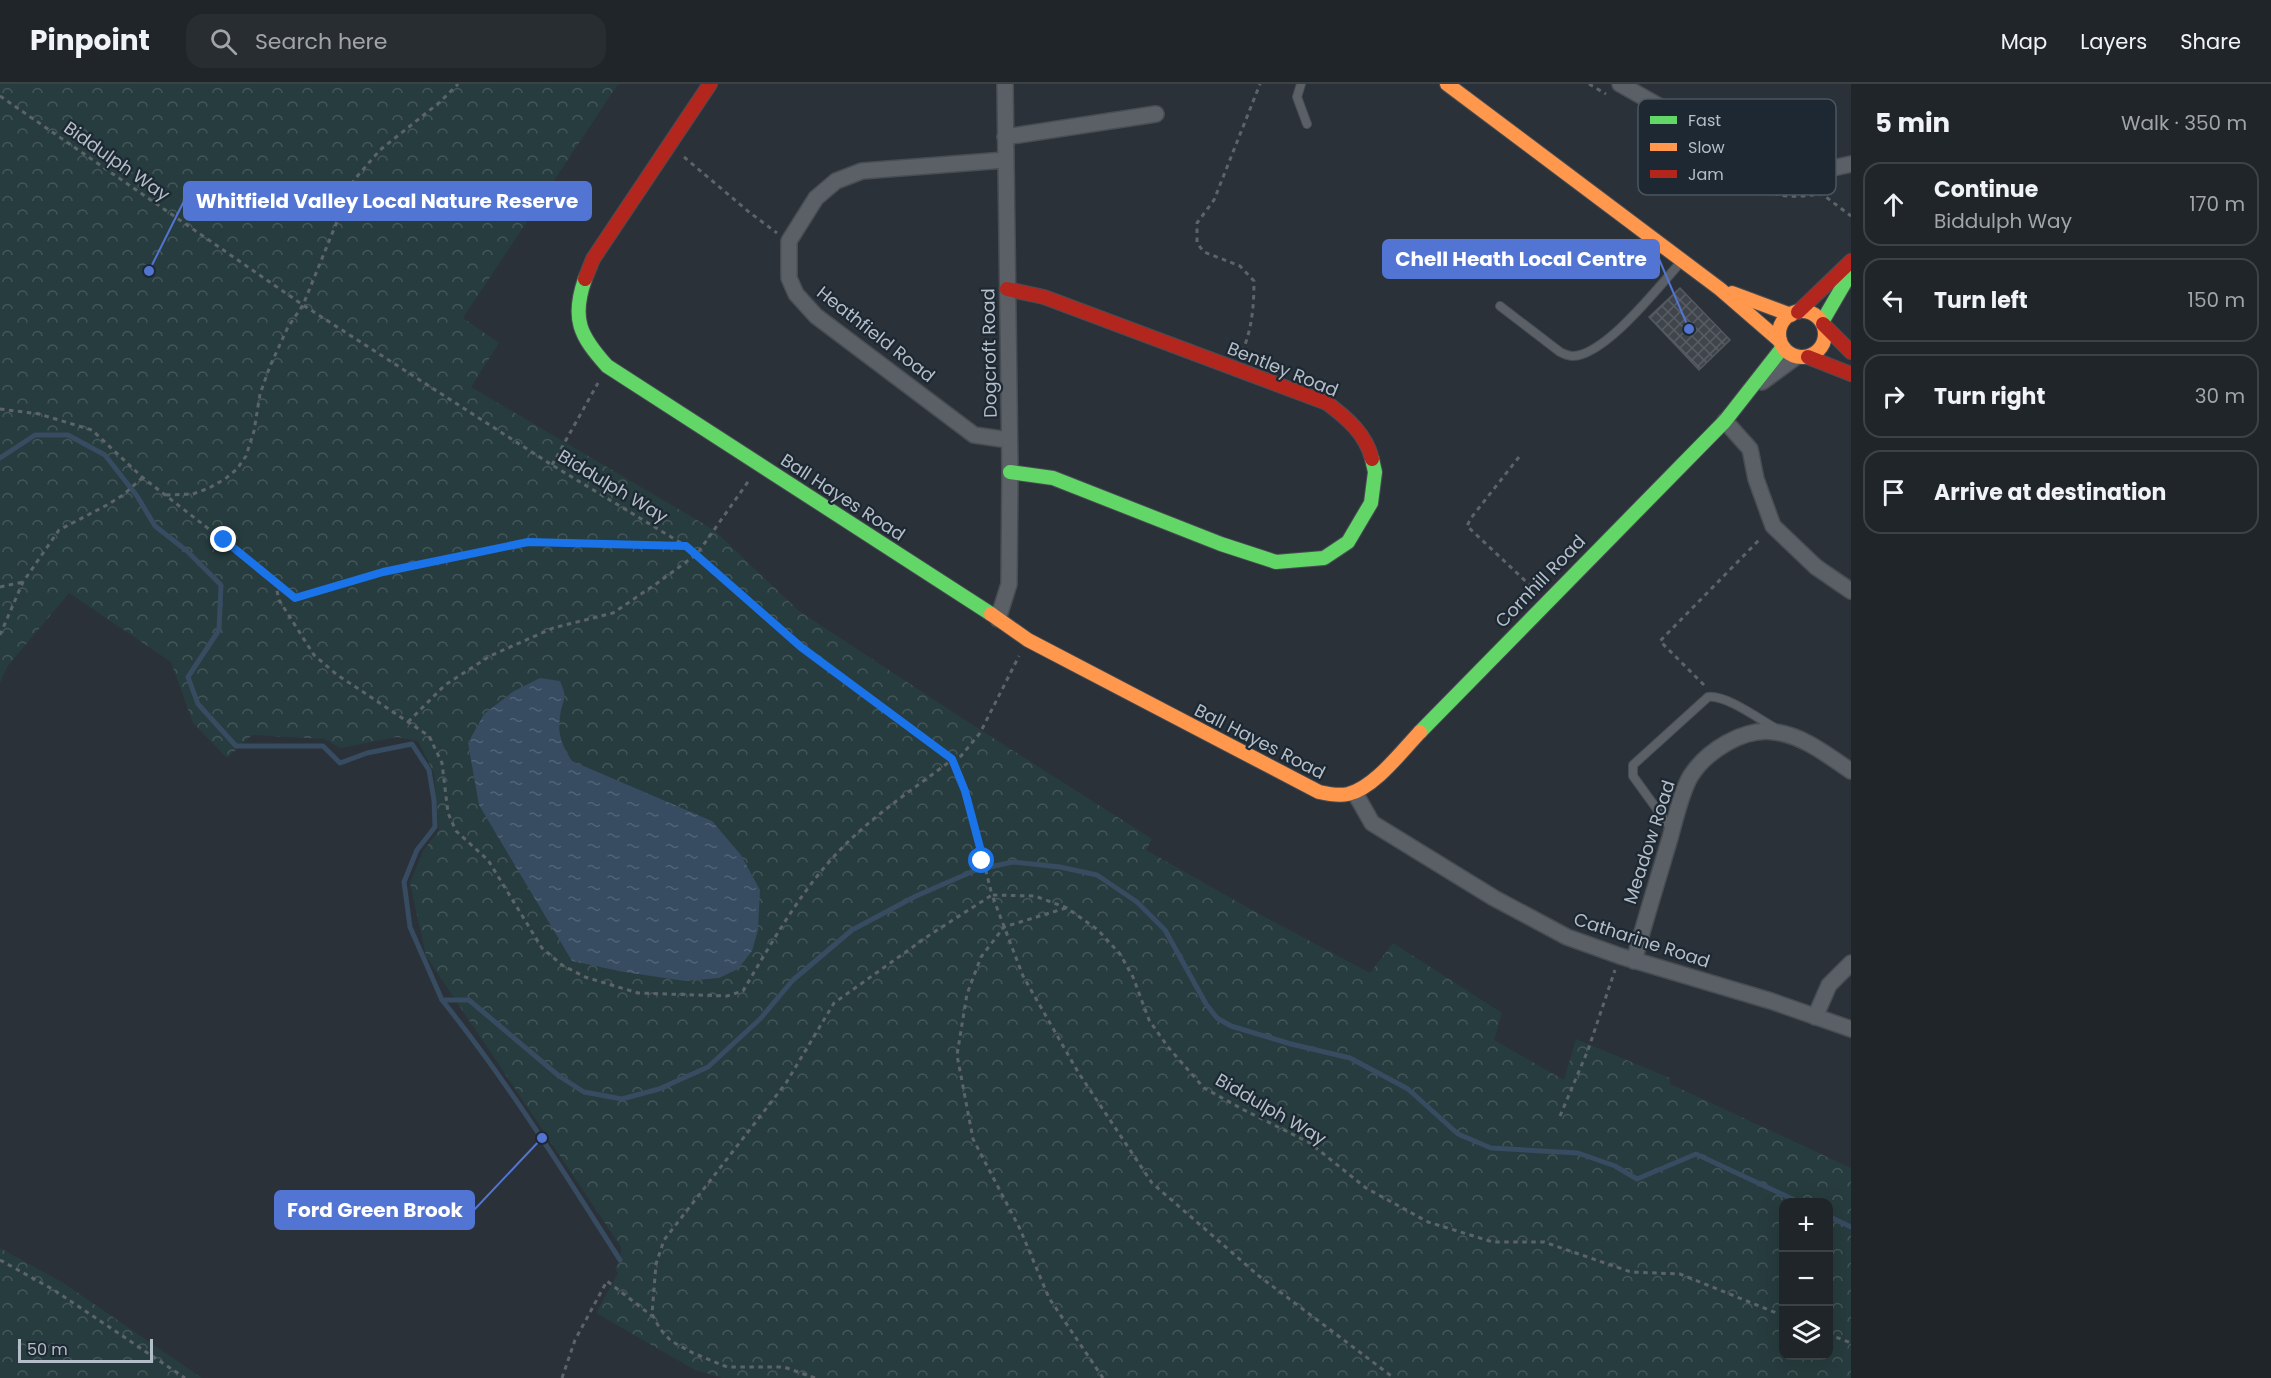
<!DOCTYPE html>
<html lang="en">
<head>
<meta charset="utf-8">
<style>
  body { margin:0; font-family:Poppins,sans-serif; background:#282d32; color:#f1f3f6 }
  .controls { position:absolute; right:18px; bottom:18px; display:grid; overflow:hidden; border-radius:12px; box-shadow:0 6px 24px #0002 }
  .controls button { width:54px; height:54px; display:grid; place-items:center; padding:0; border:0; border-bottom:2px solid #3d4247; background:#20252a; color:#f1f3f6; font:30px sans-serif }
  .scale { position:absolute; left:18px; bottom:15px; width:135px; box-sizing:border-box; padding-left:6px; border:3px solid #b4bec9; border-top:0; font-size:16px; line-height:21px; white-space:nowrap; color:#b4bec9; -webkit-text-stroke:4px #1d2833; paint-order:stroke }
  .stop { position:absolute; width:18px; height:18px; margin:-14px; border:4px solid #1a73e8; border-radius:50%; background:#fff }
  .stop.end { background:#1a73e8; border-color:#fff; box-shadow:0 2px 6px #0008 }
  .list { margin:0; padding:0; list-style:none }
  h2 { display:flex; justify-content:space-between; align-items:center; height:78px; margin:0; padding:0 24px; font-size:26px }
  h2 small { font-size:20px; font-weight:400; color:#a2a5a8 }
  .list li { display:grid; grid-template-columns:39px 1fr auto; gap:18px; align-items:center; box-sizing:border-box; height:84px; margin:0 12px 12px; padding:0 12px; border:2px solid #3d4247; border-radius:18px }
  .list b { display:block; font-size:22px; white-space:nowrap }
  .list p { margin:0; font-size:20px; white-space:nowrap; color:#a2a5a8 }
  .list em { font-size:20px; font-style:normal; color:#a2a5a8 }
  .icon { flex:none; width:33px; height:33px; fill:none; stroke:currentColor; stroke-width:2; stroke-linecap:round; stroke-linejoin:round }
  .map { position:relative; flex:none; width:1851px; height:1294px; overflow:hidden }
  header { display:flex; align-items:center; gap:36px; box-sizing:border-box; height:84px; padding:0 30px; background:#20252a; border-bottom:2px solid #3d4247 }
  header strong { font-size:28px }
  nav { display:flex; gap:33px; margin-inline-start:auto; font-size:21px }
  .search { width:420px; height:54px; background:#282d32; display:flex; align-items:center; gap:15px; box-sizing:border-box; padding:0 21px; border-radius:18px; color:#a2a5a8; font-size:22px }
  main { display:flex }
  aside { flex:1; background:#20252a }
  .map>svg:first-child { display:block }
  .forest { fill:url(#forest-crowns); fill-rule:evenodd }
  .water { fill:url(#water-ripples) }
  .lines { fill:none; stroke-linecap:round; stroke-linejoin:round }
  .stream { stroke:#374b61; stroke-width:5 }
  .building { fill:url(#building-cross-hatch); stroke:#52585f; stroke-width:1.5 }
  .lane-casing { stroke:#484d53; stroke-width:10 }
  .street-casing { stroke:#484d53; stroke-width:18 }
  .fast-casing { stroke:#484d53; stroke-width:16 }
  .slow-casing { stroke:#484d53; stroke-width:16 }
  .jam-casing { stroke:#484d53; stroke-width:16 }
  .path { stroke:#5d6469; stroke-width:3; stroke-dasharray:4.5 4.5; stroke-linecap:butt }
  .lane { stroke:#5a6066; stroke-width:8 }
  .street { stroke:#5a6066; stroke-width:15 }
  .fast { stroke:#63d668; stroke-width:14 }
  .slow { stroke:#ff974d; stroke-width:14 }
  .jam { stroke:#b3261e; stroke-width:14 }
  .route { stroke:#1a73e8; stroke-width:8 }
  .labels { text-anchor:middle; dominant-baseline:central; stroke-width:4.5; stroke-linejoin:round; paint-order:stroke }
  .street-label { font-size:18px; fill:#b4bec9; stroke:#1d2833 }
  .key { fill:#1d2833; stroke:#4a5560; stroke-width:1.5 }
  .key-label { font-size:16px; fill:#b4bec9 }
  .leader { fill:none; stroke:#5275d3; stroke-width:2 }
  .callout-dot { fill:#5275d3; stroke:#1d2833; stroke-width:2 }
  .callout { fill:#5275d3; stroke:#5275d3; stroke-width:2 }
  .callout-label { font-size:20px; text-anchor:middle; font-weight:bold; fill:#fff }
</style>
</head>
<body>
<header>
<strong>Pinpoint</strong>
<div class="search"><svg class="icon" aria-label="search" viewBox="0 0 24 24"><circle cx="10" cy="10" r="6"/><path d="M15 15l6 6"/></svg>Search here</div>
<nav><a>Map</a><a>Layers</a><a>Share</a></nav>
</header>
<main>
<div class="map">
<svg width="1851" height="1294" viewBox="0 0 1851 1294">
  <defs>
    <pattern id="forest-crowns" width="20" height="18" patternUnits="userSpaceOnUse" patternTransform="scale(1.5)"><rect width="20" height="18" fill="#273c3e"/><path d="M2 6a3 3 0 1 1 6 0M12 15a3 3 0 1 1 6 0" fill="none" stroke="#445659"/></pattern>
    <pattern id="water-ripples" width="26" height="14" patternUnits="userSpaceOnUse" patternTransform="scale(1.5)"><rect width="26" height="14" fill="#374b61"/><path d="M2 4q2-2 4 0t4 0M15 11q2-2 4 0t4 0" fill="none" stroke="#526376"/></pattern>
    <pattern id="building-cross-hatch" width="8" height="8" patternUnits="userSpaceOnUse" patternTransform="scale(1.5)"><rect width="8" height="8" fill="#3f454b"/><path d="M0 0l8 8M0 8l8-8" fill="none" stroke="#585e64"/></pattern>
  </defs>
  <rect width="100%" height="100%" fill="#2a3138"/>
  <g class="forest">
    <path d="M0 0H618L463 234 499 259 471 303 714 446 799 527 962 634 1152 755 1146 766 1261 831 1370 889 1393 859 1502 929 1494 956 1564 996 1576 955 1670 994V1000L1851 1084V1294H723L695 1286 596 1229 618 1189 615 1184 620 1176 621 1163 426 872 410 799 423 767 439 746 434 689 418 657 397 653 341 664 324 655 252 651 227 674 193 639 171 578 69 509 7 583 0 599ZM1784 1118H1828V1272H1784Z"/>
    <polygon points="0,1164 62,1198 202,1294 0,1294"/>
  </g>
  <path class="water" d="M540 594 560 597C569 617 562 614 560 633 557 650 563 663 572 677L712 737 741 771 760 806 758 846 752 867 738 885 719 894 685 897 624 888 572 877 479 721 468 659 484 630 514 607Z"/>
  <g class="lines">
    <g class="stream">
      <polyline points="0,374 35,351 68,351 105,371 137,412 155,442 187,467 221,501 219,546 188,593 198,620 236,662 323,662 340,679 367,669 412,660 429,686 434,716 435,743 417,766 404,798 410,843 442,916 469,916 559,992 584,1008 622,1015 659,1005 708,983 760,935 793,896 852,846 916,812 976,786 1013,778 1060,783 1097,791 1137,818 1165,846 1206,920 1217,934 1231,942 1291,960 1350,974 1408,1005 1458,1050 1491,1064 1578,1069 1615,1082 1637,1095 1696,1070 1799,1118"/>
      <path d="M442 916C508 998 563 1087 620 1176"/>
      <polyline points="1828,1132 1851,1143"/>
    </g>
  </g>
  <polygon class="building" points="1680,204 1730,256 1699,286 1649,233"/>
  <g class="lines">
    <defs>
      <g id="lane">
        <polyline points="1301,0 1297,13 1307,40"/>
        <path d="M1500 222 1560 268C1564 270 1569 272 1573 272 1606 271 1659 202 1681 178"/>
        <path d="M1672 746 1633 692V681L1708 613C1725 610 1759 635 1775 644"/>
      </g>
      <g id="street">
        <polyline points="1620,0 1779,90 1801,91 1851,80"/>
        <polyline points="1005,53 1156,30"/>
        <polyline points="1005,76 862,87 836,97 816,114 789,157 789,194 796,210 816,232 974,351 1009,356"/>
        <polyline points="1762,298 1796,273"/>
        <polyline points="1725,337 1750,365 1756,395 1773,442 1816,483 1851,507"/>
        <polyline points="998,535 1009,500 1010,388 1005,0"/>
        <polyline points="1355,709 1372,739 1494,814 1567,853 1620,872 1771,917 1851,945"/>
        <path d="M1634 877C1645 836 1658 795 1670 754 1675 736 1681 709 1690 693 1706 667 1744 643 1775 648 1804 652 1827 671 1851 687"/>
        <polyline points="1815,933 1829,901 1851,879"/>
      </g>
      <g id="fast">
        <path d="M585 195C571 235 580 252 607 282L991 530"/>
        <polyline points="1822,238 1851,188"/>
        <polyline points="1010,388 1053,394 1221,460 1276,478 1324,474 1348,458 1371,419 1375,388 1372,375"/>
        <polyline points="1420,648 1725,337 1783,263"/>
      </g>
      <g id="slow">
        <polyline points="1447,0 1720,205 1780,257"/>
        <polyline points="1732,209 1791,231"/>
        <circle cx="1802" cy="250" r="23"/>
        <path d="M991 530 1028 556 1319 708C1328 710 1338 712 1348 710 1374 704 1402 667 1420 648"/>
      </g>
      <g id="jam">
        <polyline points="585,195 593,175 710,0"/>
        <path d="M1007 205 1044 213 1327 319C1347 334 1366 350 1372 375"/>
        <polyline points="1798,228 1851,177"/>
        <polyline points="1823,240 1851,268"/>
        <polyline points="1808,273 1851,290"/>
      </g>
    </defs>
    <use href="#lane" class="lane-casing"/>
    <use href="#street" class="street-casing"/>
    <use href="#fast" class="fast-casing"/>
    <use href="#slow" class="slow-casing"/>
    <use href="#jam" class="jam-casing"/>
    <g class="path">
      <polyline points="1589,0 1606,10"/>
      <polyline points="0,12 303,221 552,381 686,462 801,563 953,675 970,724 992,811 1035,812 1067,824 1098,846 1120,870 1133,893 1149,936 1168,963 1204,1004 1244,1026 1310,1059 1366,1104 1428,1138 1493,1158 1544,1158 1631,1188 1680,1190 1784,1232"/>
      <path d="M1681 55C1708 72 1750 104 1780 111 1794 114 1809 111 1822 110L1851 132"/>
      <polyline points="684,73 749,128 777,149"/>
      <path d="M1242 268C1252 246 1254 221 1254 197L1240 182 1204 168 1197 159V139L1214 116 1260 0"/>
      <polyline points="0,325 39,330 92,346 142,393 223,456 295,514 383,488 528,458 684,462"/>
      <polyline points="1519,373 1471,434 1467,442 1535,506"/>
      <polyline points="552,381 598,299"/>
      <polyline points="166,411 193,410 209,404 225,395 237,385 246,372 254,347 260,310 270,282 288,243 303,221 354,96 380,66 440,18 458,0"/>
      <path d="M275 498 279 516 314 571 336 590 429 652 442 679 448 729 456 747 488 776 542 864 562 881 585 893 638 909 727 912 743 907C772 858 800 808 839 767 872 732 915 704 953 675L961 672 980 649 1019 572"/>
      <polyline points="0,503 23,498"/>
      <polyline points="0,551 23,498 59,446 107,421 123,411 142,394"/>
      <polyline points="1704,601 1660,557 1761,454"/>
      <polyline points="408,638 445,601 490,572 553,544 613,529 656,500 697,470 750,395"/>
      <polyline points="1066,824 1004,843 981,873 967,910 957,971 973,1055 1020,1145 1049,1214 1103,1294"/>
      <polyline points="1560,1032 1588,966 1615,886"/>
      <polyline points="0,1176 54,1206 185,1294"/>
      <polyline points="1828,1250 1851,1259"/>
      <polyline points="562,1294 575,1256 607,1197 652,1232"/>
      <polyline points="815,1294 784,1283 727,1283 693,1269 671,1257 660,1245 652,1230 656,1180 664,1156 786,999 834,919 931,850 992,811 1023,892 1078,988 1152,1099 1259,1192 1394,1294"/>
    </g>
    <use href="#lane" class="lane"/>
    <use href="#street" class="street"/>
    <use href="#fast" class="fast"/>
    <use href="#slow" class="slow"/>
    <use href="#jam" class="jam"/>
  </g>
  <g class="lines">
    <polyline class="route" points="224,456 295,514 383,488 528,458 686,462 801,563 952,675 965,707 982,771 982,777"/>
  </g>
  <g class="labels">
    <g class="street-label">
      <text transform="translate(117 77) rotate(35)">Biddulph Way</text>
      <text transform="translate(876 250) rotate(38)">Heathfield Road</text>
      <text transform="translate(989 269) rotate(-91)">Dogcroft Road</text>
      <text transform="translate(1283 285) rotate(22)">Bentley Road</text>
      <text transform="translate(613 402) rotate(31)">Biddulph Way</text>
      <text transform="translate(843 413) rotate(33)">Ball Hayes Road</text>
      <text transform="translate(1540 497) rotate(-46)">Cornhill Road</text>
      <text transform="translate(1260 657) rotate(27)">Ball Hayes Road</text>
      <text transform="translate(1649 758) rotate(-72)">Meadow Road</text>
      <text transform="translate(1642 856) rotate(18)">Catharine Road</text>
      <text transform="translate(1271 1025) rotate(30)">Biddulph Way</text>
    </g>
  </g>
  <rect x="1638" y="15" width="198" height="96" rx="9" class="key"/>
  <rect x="1650" y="32" width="27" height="8" fill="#63d668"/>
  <rect x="1650" y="59" width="27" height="8" fill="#ff974d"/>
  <rect x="1650" y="86" width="27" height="8" fill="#b3261e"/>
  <g class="key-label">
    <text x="1688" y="42">Fast</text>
    <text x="1688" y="69">Slow</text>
    <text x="1688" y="96">Jam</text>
  </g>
  <path class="leader" d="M149 187L184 117M1689 245L1659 175M542 1054L474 1126"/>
  <g class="callout-dot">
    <circle cx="149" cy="187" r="6"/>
    <circle cx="1689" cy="245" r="6"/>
    <circle cx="542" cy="1054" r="6"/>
  </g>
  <g class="callout">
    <rect x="184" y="98" width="407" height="38" rx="6"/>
    <rect x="1383" y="156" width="276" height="38" rx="6"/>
    <rect x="275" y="1107" width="199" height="38" rx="6"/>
  </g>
  <g class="callout-label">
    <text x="387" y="124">Whitfield Valley Local Nature Reserve</text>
    <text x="1521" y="182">Chell Heath Local Centre</text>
    <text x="375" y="1133">Ford Green Brook</text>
  </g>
</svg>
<div class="controls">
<button>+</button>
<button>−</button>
<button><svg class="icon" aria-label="layers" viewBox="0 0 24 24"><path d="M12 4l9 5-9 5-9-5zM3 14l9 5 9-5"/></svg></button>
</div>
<div class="scale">50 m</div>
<div class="stop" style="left:982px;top:777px"></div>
<div class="stop end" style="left:224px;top:456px"></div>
</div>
<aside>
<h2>5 min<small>Walk · 350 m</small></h2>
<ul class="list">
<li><svg class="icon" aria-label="ahead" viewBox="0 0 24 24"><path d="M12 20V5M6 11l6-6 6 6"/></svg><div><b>Continue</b><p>Biddulph Way</p></div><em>170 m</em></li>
<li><svg class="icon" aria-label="left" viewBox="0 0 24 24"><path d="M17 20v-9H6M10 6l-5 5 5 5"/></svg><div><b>Turn left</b></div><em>150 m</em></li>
<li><svg class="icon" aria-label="right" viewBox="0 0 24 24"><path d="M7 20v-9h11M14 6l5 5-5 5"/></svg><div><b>Turn right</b></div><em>30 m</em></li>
<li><svg class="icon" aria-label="arrive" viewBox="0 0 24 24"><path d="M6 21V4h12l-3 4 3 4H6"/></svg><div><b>Arrive at destination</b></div></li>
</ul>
</aside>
</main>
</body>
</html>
